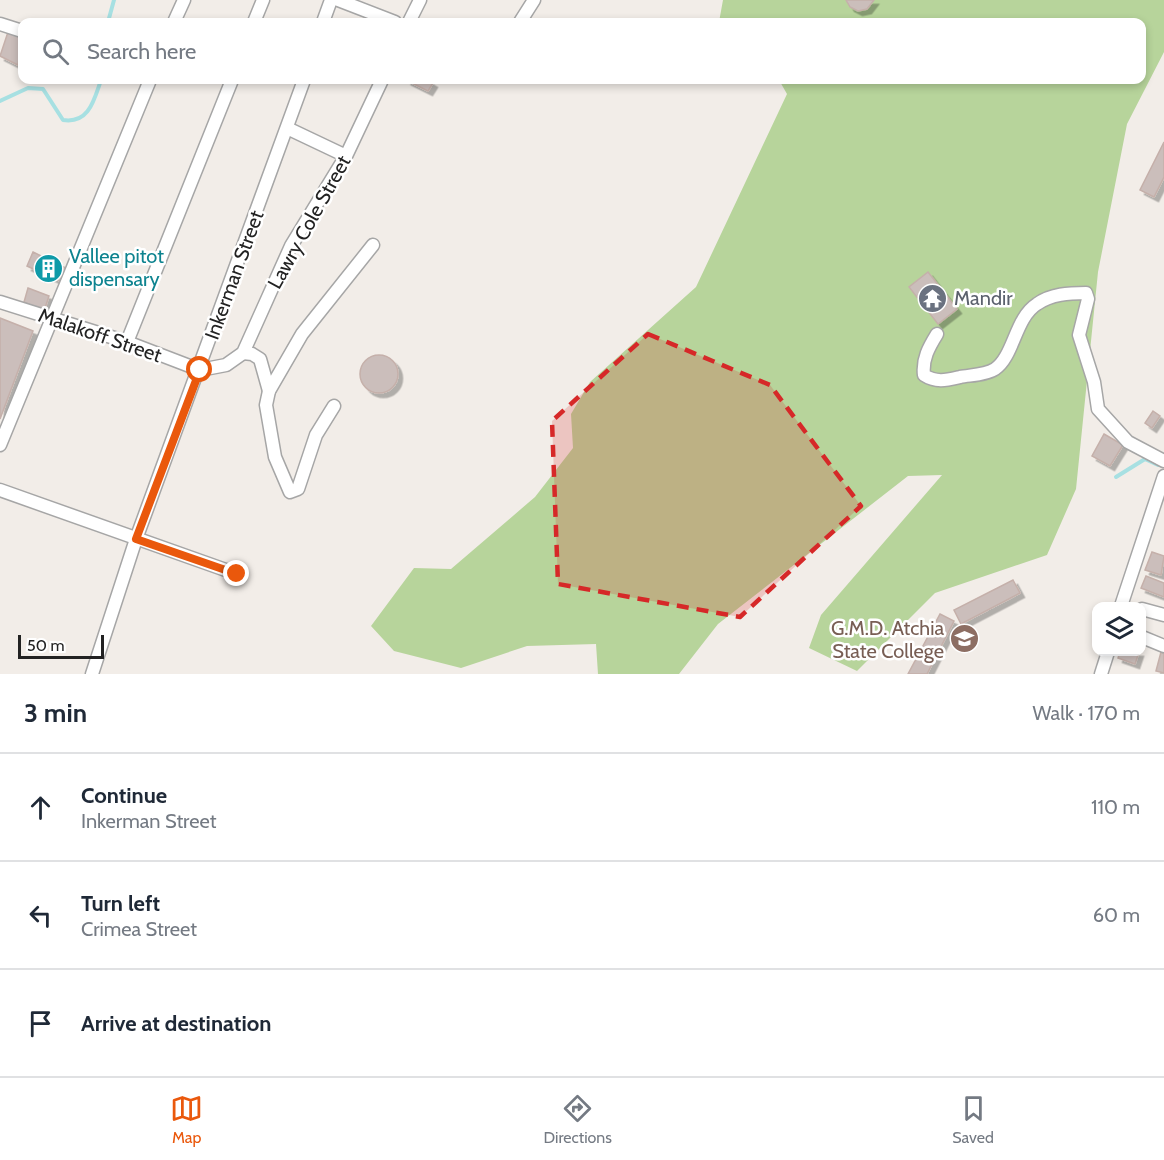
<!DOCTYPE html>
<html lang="en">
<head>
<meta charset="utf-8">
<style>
  body { margin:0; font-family:Cabin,sans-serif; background:#f2f2f3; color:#1f2937 }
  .controls { position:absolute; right:18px; bottom:18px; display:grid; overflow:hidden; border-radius:12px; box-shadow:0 3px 9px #0003 }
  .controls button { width:54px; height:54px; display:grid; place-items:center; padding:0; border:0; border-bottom:2px solid #e0e1e3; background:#fff; color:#1f2937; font:30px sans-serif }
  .scale { position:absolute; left:18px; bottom:15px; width:86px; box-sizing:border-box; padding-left:6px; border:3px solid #222; border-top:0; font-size:16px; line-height:21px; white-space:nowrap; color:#222; -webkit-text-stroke:4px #fff; paint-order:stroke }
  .stop { position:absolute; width:18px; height:18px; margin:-14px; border:4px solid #ea580c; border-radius:50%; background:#fff }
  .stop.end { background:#ea580c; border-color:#fff; box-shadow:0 2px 6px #0008 }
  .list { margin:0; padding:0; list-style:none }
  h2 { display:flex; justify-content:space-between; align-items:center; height:78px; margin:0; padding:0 24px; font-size:26px }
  h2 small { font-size:20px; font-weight:400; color:#747a83 }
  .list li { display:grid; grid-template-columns:39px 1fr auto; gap:18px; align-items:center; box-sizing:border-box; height:108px; padding:0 24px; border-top:2px solid #e0e1e3 }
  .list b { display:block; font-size:22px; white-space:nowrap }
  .list p { margin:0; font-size:20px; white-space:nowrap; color:#747a83 }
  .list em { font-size:20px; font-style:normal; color:#747a83 }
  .icon { flex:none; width:33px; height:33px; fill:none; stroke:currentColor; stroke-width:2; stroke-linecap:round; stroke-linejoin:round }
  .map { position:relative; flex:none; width:1164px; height:674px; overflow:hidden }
  .search { position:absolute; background:#fff; box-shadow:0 3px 9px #0003; left:18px; right:18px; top:18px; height:66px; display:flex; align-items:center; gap:15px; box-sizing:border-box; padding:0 21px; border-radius:12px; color:#747a83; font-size:22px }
  .sheet { height:402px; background:#fff }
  nav { display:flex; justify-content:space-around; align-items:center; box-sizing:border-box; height:84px; border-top:2px solid #e0e1e3; background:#fff; font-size:16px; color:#747a83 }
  nav a { display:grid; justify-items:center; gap:3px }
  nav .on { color:#ea580c }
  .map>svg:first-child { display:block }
  .forest { fill:#b7d49b }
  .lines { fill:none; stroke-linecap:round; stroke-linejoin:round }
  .stream { stroke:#a7e0e2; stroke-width:4 }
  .building { fill:#cbbebb; stroke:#c5b0aa; stroke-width:1.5; filter:url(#shadow) }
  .street-casing { stroke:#a6a6a6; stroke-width:15 }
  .street { stroke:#fff; stroke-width:12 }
  .route { stroke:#ea580c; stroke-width:8 }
  .marked { fill:#d62828; fill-opacity:0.2; stroke:#d62828; stroke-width:4.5; stroke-dasharray:12 8; stroke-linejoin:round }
  .labels { text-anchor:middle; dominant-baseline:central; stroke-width:5; stroke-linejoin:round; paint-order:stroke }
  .street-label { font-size:20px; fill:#222; stroke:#fff }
  .culture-label { font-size:20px; fill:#0d838f; stroke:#fff; text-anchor:start }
  .worship-label { font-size:20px; fill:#5b616d; stroke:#fff; text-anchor:start }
  .education-label { font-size:20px; fill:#785e54; stroke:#fff; text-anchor:end }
</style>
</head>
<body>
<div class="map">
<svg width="1164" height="674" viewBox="0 0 1164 674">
  <defs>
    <filter id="shadow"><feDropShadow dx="4.5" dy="4.5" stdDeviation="0" flood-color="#0004"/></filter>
  </defs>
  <rect width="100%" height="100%" fill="#f2ede8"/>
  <polygon class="forest" points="723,0 1164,0 1164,52 1127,124 1098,272 1076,489 1047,555 935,593 857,671 809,648 821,615 942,475 908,476 718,624 679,674 598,674 596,644 527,646 461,668 394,651 371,626 414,568 451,569 535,497 573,448 571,414 590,382 696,287 787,94 779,80 1142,80 1142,22 719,22"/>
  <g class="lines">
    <g class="stream">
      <polyline points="108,22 114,0"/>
      <path d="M0 101 28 88 43 89 63 120C89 124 94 100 101 80"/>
      <polyline points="1116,477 1145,459 1158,465"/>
    </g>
  </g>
  <g class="building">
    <polygon points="846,0 874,0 867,9 858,11 850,7"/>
    <polygon points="8,32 22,38 18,65 0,56"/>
    <polygon points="406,80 428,80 433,83 428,91"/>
    <polygon points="1164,142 1164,177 1154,197 1140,190"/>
    <polygon points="33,252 70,270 64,283 27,266"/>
    <polygon points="928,272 957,309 938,324 909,287"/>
    <polygon points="28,288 49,296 45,308 40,310 24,302"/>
    <polygon points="0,318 33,331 0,419"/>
    <circle cx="379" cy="374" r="19"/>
    <polygon points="1153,411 1160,416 1152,428 1145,423"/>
    <polygon points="1104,434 1123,445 1110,466 1092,456"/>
    <polygon points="1152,552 1164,556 1161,575 1145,570"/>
    <polygon points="1146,576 1164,583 1164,597 1141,588"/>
    <polygon points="1013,580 1020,593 961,624 954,610"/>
    <polygon points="940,614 954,621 927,674 908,674"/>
    <polygon points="1120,652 1139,652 1135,664 1118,658"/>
    <polygon points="1161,652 1164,653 1164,673 1156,671"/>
  </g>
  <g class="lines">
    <defs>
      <g id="street">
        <polyline points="338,0 395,22"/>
        <polyline points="174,22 184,0"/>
        <polyline points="254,22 263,0"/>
        <polyline points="323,22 331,0"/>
        <polyline points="409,22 420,0"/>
        <polyline points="520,22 534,0"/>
        <polyline points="0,24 22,31"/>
        <polyline points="287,128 346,156"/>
        <polyline points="0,302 127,342 200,370 226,365 243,353 291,246 346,156 382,80"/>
        <path d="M937 334C929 347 922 359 924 375 936 383 947 380 960 377 971 375 986 375 995 369 1014 356 1015 318 1037 304 1051 294 1069 293 1086 293L1088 299 1079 335 1094 382 1098 409 1128 442 1164 461"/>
        <polyline points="127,342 232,80"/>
        <polyline points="243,353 252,354 260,359 269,391"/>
        <polyline points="334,406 316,435 298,489 290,492 275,457 266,405 269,391 302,334 373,245"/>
        <polyline points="0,445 150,80"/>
        <polyline points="0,490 237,574"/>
        <polyline points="1121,606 1164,476"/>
        <polyline points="1142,609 1164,615"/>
        <polyline points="1142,637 1164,646"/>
        <polyline points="92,674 136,539 304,80"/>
        <polyline points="1101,674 1108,652"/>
      </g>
    </defs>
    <use href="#street" class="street-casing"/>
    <use href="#street" class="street"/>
  </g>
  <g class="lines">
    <polyline class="route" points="200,370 136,539 237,574"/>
  </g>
  <path class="marked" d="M648 334 770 385 861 506 740 617 558 584 552 421Z"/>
  <defs>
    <symbol id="building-disc" viewBox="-11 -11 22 22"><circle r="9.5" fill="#0f9aa8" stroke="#fff"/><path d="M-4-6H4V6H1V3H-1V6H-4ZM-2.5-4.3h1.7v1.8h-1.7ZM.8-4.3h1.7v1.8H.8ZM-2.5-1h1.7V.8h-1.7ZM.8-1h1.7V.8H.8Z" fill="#fff"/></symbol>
    <symbol id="temple-disc" viewBox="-11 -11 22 22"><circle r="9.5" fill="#6b7280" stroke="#fff"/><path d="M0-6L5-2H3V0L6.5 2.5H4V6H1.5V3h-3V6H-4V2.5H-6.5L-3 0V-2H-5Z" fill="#fff"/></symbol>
    <symbol id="school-disc" viewBox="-11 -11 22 22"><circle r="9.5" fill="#8d6e63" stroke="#fff"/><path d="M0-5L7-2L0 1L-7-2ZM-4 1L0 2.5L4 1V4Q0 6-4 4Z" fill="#fff"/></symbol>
  </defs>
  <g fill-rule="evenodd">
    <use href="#building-disc" x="32" y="252" width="33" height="33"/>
    <use href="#temple-disc" x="916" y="282" width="33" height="33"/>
    <use href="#school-disc" x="948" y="622" width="33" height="33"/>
  </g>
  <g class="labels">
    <g class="street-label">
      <text transform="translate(309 222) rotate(-61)">Lawry Cole Street</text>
      <text transform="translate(234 275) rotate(-70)">Inkerman Street</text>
      <text transform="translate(100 335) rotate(19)">Malakoff Street</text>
    </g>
    <g class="culture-label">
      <text x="69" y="256">Vallee pitot<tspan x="69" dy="23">dispensary</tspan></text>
    </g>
    <g class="worship-label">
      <text x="954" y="298">Mandir</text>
    </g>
    <g class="education-label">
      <text x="944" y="628">G.M.D. Atchia<tspan x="944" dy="23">State College</tspan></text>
    </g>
  </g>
</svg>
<div class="controls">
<button><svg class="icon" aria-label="layers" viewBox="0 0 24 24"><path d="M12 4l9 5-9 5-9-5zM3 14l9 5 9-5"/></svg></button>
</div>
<div class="scale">50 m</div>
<div class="stop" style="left:200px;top:370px"></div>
<div class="stop end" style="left:237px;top:574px"></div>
<div class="search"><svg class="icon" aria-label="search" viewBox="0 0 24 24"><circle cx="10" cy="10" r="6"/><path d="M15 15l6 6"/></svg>Search here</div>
</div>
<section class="sheet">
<h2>3 min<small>Walk · 170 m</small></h2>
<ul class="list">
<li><svg class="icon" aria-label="ahead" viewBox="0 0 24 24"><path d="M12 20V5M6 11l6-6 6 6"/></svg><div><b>Continue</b><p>Inkerman Street</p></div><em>110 m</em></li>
<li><svg class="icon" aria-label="left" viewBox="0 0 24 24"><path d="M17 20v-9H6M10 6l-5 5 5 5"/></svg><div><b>Turn left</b><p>Crimea Street</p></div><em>60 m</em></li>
<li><svg class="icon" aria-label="arrive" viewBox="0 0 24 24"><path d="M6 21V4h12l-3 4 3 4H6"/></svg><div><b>Arrive at destination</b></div></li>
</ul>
</section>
<nav>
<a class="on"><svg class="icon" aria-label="map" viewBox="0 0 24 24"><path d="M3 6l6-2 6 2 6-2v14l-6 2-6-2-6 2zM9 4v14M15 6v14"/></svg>Map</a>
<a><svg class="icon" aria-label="directions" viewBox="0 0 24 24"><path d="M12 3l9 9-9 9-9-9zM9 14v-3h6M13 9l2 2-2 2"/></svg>Directions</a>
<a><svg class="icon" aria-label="saved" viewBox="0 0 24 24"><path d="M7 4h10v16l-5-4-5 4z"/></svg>Saved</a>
</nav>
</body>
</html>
